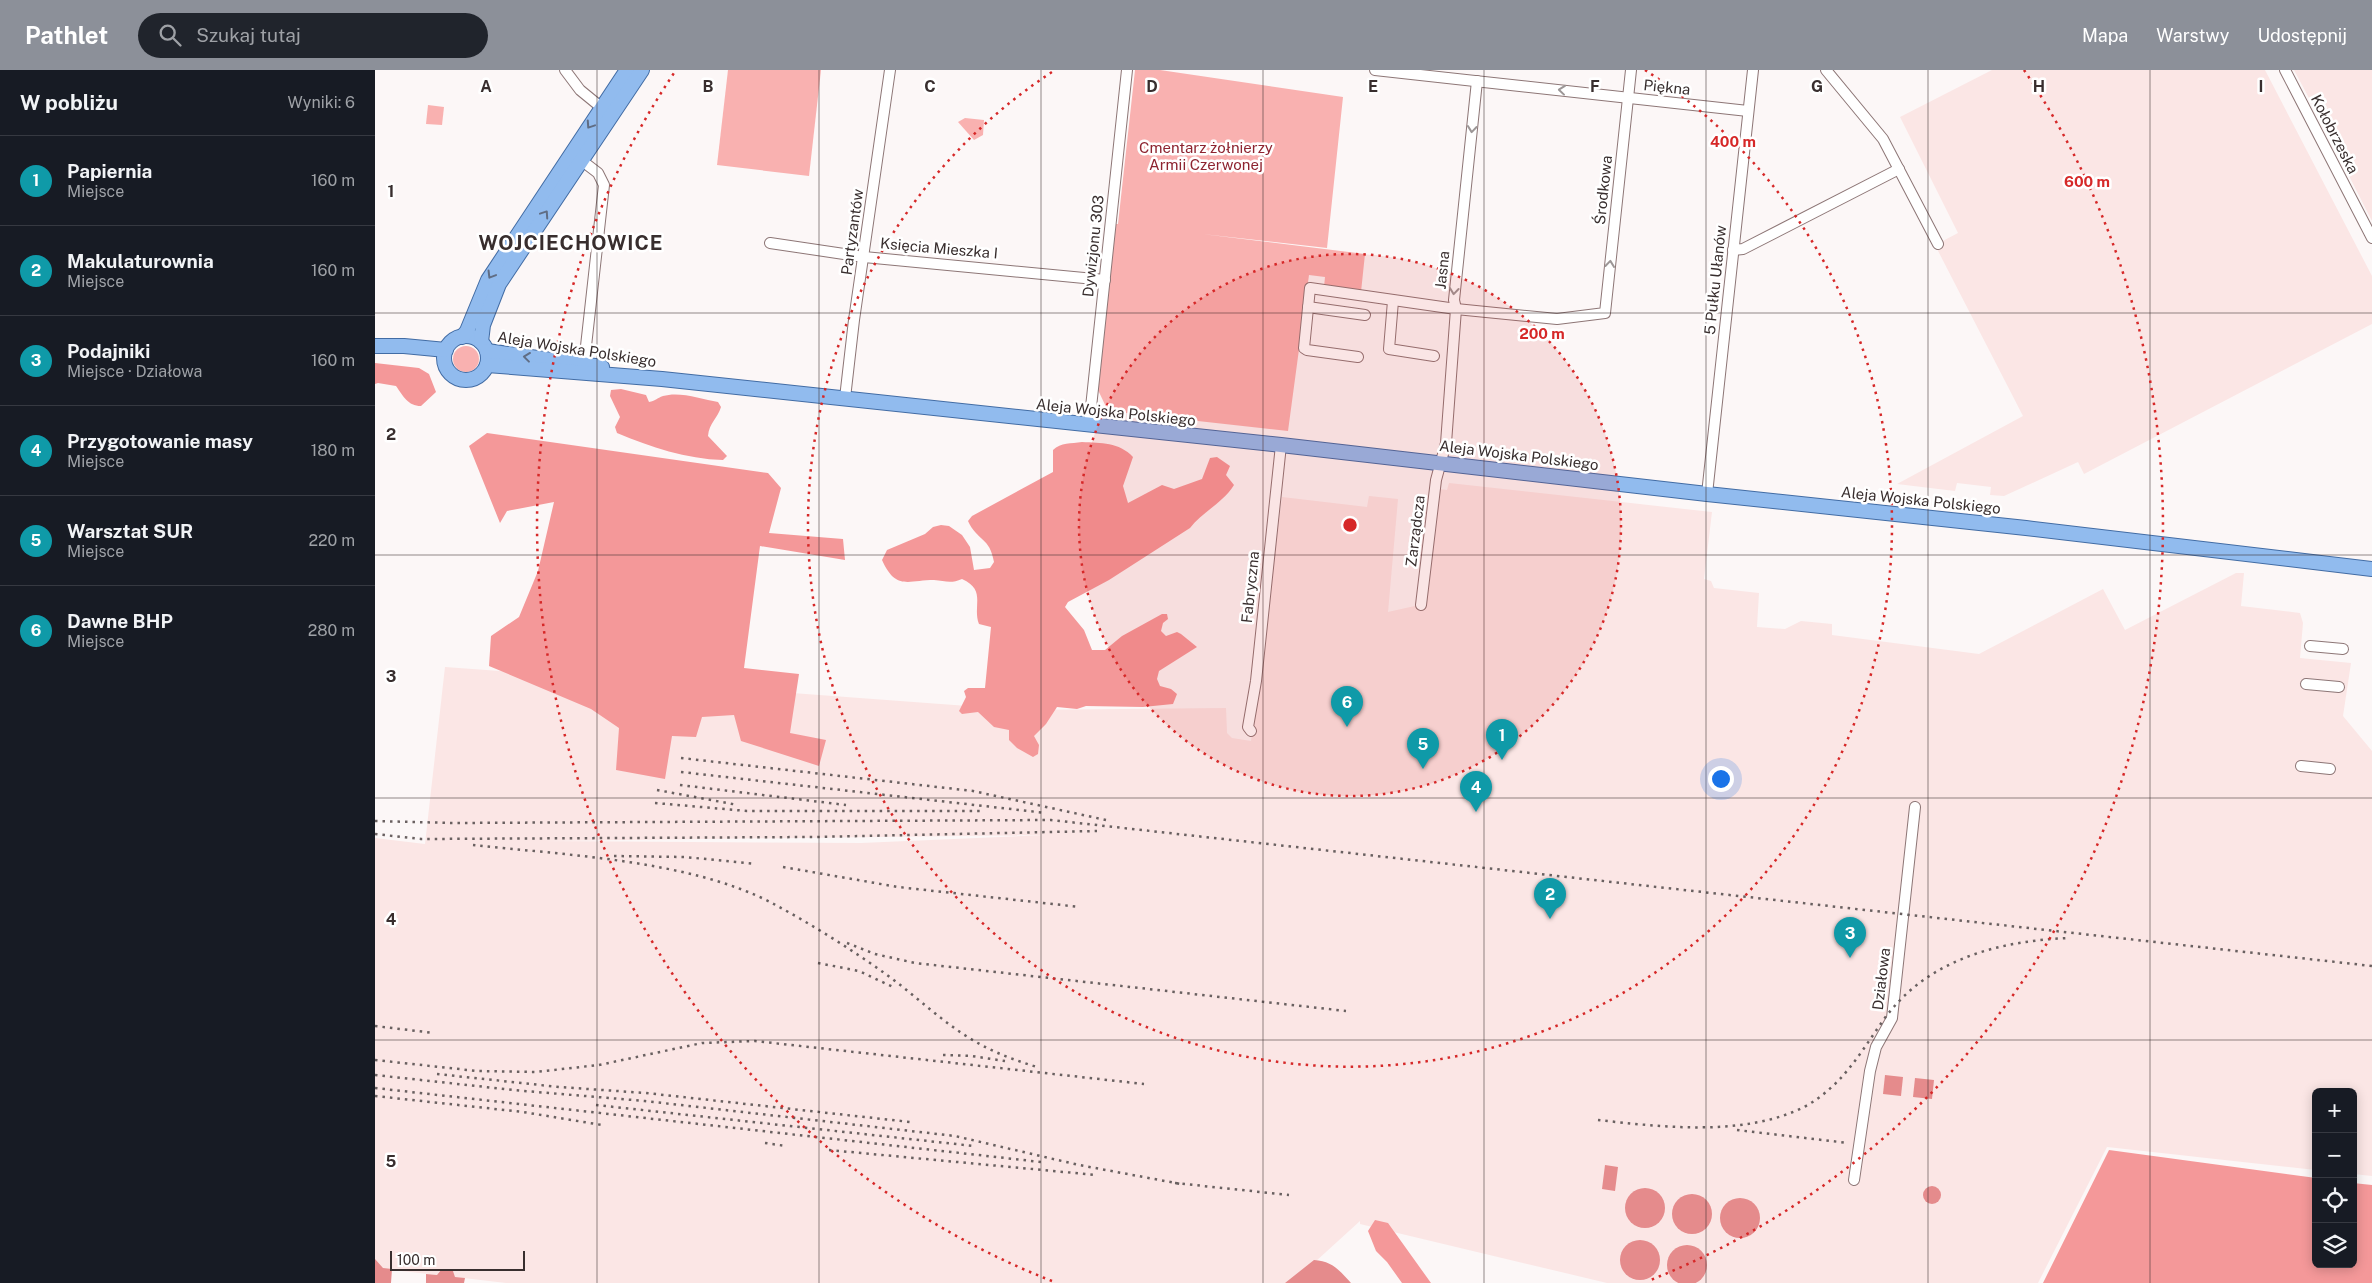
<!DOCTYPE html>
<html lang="pl">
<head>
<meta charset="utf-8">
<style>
  body { margin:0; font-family:"Public Sans",sans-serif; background:#20242c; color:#f1f3f6 }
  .controls { position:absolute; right:15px; bottom:15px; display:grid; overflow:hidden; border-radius:8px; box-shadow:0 2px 12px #0003 }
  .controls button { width:45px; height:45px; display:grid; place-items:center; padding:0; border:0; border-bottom:1px solid #363941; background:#171b24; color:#f1f3f6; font:25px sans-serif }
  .scale { position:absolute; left:15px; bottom:12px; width:135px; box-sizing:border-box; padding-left:5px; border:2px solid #382e2e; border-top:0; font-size:14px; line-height:18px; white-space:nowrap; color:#382e2e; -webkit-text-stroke:4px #fff; paint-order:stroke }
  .you { position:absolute; left:1345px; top:708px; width:18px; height:18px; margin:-12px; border:4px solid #fff; border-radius:50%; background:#1a73e8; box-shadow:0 0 0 8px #1a73e833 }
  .badge { display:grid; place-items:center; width:32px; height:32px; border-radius:50%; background:#8c9099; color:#fff; font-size:16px; font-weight:700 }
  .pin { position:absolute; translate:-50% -41px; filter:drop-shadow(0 1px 2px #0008) }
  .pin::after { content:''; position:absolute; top:26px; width:18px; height:15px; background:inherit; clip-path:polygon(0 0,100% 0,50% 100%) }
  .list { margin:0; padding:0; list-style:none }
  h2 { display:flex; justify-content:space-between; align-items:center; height:65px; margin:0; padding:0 20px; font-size:21px }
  h2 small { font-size:16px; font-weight:400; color:#9ea1a6 }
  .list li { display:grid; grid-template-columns:32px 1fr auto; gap:15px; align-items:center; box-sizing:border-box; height:90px; padding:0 20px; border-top:1px solid #363941 }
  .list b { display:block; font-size:19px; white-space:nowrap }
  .list p { margin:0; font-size:16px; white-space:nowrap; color:#9ea1a6 }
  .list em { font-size:16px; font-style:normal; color:#9ea1a6 }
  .icon { flex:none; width:28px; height:28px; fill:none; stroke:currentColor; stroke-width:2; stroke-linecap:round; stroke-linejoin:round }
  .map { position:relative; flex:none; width:1997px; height:1213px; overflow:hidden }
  header { display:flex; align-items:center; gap:30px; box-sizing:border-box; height:70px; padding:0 25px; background:#8c9099; color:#fff }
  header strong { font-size:24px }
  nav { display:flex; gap:28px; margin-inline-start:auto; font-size:18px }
  .search { width:350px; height:45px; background:#20242c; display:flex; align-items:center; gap:12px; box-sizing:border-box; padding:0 18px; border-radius:28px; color:#9ea1a6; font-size:19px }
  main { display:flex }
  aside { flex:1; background:#171b24 }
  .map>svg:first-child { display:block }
  .built { fill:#fbe6e5; fill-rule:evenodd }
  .green { fill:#f9b1b0 }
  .forest { fill:#f49899 }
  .water { fill:#e58b8c }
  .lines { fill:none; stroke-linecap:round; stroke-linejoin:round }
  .minor-casing { stroke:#8d7676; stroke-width:12 }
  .major-casing { stroke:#426ca4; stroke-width:16 }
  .minor { stroke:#fff; stroke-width:10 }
  .major { stroke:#91bbee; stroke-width:14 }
  .rail { stroke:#696060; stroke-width:2.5; stroke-dasharray:2.5 5; stroke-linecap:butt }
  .oneway { stroke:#9c9696 }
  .oneway2 { stroke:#606d84 }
  .grid { fill:none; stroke:#382e2e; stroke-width:1; stroke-opacity:0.55 }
  .ring { fill:none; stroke:#d62828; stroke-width:2.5; stroke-dasharray:2.5 5 }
  .labels { text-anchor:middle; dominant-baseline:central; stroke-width:5; stroke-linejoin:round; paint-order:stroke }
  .street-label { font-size:15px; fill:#382e2e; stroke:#fff }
  .park-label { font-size:15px; fill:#8e2430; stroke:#fff }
  .district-label { font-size:20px; font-weight:bold; letter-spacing:1px; fill:#382e2e; stroke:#fff }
  .grid-label { font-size:16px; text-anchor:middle; font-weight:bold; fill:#382e2e; stroke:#fff; stroke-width:5; stroke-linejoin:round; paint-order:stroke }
  .centre { fill:#d62828; stroke:#fff; stroke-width:2.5 }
  .ring-label { font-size:15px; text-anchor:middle; font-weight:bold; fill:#d62828; stroke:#fff; stroke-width:5; stroke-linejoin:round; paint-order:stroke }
</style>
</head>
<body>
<header>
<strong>Pathlet</strong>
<div class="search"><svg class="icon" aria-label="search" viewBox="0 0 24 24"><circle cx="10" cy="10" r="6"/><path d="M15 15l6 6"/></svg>Szukaj tutaj</div>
<nav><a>Mapa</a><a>Warstwy</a><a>Udostępnij</a></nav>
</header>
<main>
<aside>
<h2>W pobliżu<small>Wyniki: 6</small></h2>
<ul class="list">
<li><span class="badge" style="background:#0f9aa8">1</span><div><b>Papiernia</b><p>Miejsce</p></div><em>160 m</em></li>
<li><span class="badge" style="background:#0f9aa8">2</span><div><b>Makulaturownia</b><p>Miejsce</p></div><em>160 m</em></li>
<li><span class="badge" style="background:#0f9aa8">3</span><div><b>Podajniki</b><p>Miejsce · Działowa</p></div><em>160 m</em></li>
<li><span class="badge" style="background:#0f9aa8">4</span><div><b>Przygotowanie masy</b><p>Miejsce</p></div><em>180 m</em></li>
<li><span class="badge" style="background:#0f9aa8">5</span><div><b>Warsztat SUR</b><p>Miejsce</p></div><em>220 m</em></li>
<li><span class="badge" style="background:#0f9aa8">6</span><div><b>Dawne BHP</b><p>Miejsce</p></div><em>280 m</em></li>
</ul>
</aside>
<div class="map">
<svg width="1997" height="1213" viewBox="0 0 1997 1213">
  <rect width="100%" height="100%" fill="#fcf7f7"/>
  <g class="built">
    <polygon points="1617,0 1890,0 1997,206 1997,254 1709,404 1703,392 1629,426 1615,425 1616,417 1582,413 1580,421 1522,414 1648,346 1560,175 1583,163 1525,47"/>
    <polygon points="1919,0 1997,0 1997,151 1941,41"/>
    <path d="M1074 413 1337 442 1329 509 1336 511 1339 518 1384 523 1382 557 1410 559 1426 551 1457 554V565L1604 584 1728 519 1750 560 1861 503H1869L1866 536 1925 543 1928 553 1925 588 1976 593 1968 646 1997 681V1106L1978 1104V1022H1941V1100L1732 1077 1663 1213H1232L985 1154V1151L940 1192 912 1213H131L80 1207 78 1201 66 1199 62 1205 9 1199 0 1191V768L50 774 70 597 645 640 851 638 852 663 857 668 876 671 907 427 992 437 994 426 1023 429 1013 542 1049 534 1064 419 1072 420ZM671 765 486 773 167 771Z"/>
  </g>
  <g class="green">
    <polygon points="353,0 446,0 434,106 342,95"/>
    <polygon points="760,0 785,0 968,27 952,178 827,164 990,184 986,222 949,217 950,207 934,205 913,361 733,341 723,320 740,154 743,154"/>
    <polygon points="53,35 69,37 67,55 51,54"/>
    <polygon points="590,48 609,50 608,65 599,70 583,52"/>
    <circle cx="91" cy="289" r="13"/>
  </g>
  <g class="forest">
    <path d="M0 293 44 298 54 304 61 322 46 336C33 336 28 326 21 316L3 313 0 314Z"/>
    <path d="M246 319 271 325 274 332C280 331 282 328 288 326 304 321 327 329 343 332L346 337C343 348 334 353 333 366L352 386 348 390C311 389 276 377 242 363L240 357 245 347 235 326 236 320Z"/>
    <polygon points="112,363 393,403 406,418 394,463 468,469 470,490 385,476 369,598 424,604 415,663 451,670 444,696 366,671 359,645 327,647 321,667 297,666 290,709 241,700 244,658 216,639 114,596 116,566 144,547 163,501 179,432 132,441 125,453 94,376"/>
    <path d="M707 372C726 373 744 372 758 387L748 416 753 433 787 415 799 419 827 409 835 388 842 387 855 396 851 405 859 415C848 433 827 442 815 458L734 510 693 532 690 537 709 560 717 580H730L747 566 787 544H792L793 549 788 553 786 561 791 566 802 562 806 564 822 577 784 601 782 609 785 616 796 619 802 624 798 634 768 637 711 636 702 639 682 637 671 654 659 666 664 675 663 684 658 687 642 678 634 670V660L619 657 603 642 587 644 584 641 591 627 589 621 593 618H610L616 557 604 554C597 536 612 520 587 509 576 514 570 511 559 510 533 510 521 521 507 490L512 480 550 464 558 457 566 455 574 456 587 465 595 477 599 500 615 498 619 492C615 467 602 471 593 451L597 446 678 402V380C686 372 696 374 707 372Z"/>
    <polygon points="1734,1080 1941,1108 1941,1194 1978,1194 1978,1113 1997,1115 1997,1213 1668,1213"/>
    <polygon points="1000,1150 1013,1153 1056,1213 1027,1213 1012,1192 1001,1181 993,1161"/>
  </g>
  <g class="water">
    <polygon points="1510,1005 1528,1007 1526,1026 1508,1024"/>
    <polygon points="1540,1008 1559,1010 1557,1029 1538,1027"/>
    <polygon points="1230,1095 1243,1097 1240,1121 1227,1119"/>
    <circle cx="1557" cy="1125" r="9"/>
    <circle cx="1270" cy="1138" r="20"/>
    <circle cx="1317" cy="1144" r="20"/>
    <circle cx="1365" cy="1148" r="20"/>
    <circle cx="1265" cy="1190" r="20"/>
    <circle cx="1312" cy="1195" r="20"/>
    <polygon points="0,1189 8,1198 17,1199 16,1213 0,1213"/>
    <path d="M939 1190C957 1191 964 1200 976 1213H910Z"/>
    <polygon points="66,1200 78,1201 80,1207 90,1208 89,1213 51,1213 51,1204 62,1205"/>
  </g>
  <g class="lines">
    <defs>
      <g id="minor">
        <polyline points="190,0 205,20 227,38"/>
        <polyline points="1000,0 1373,41"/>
        <polyline points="1451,0 1508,69 1563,174"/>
        <polyline points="1910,0 1997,168"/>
        <polyline points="206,90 223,103 229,115 209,294"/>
        <polyline points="395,173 489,187 730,210"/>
        <polyline points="1358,180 1368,179 1524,99"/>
        <polyline points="1018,231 1014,279 1059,286"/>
        <polyline points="933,237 990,245"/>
        <polyline points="983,287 932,280 929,278 935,218 1081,239 1182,249 1230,243 1256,0"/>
        <polyline points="470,328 479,250 515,0"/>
        <polyline points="714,356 752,0"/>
        <polyline points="1332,424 1378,0"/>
        <polyline points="1046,535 1061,410 1071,373 1081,239 1079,230 1102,11"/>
        <polyline points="1935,576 1968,579"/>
        <polyline points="1931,614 1964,617"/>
        <polyline points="876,661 873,657 881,611 906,375"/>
        <polyline points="1926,696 1955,699"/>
        <polyline points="1479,1110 1495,1001 1501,977 1517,948 1540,737"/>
      </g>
      <g id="major">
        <circle cx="91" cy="288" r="22"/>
        <polyline points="87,267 92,261 113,210 252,0"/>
        <polyline points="106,272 108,255 124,214 267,0"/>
        <polyline points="0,276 29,276 71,280"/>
        <polyline points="112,281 227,297"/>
        <polyline points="112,295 287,309 906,375 1332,424 1651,458 1997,499"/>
      </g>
    </defs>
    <use href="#minor" class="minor-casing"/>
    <use href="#major" class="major-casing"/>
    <use href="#minor" class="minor"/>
    <use href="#major" class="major"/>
    <g class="rail">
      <polyline points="306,688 598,721 731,750"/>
      <polyline points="306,702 671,743"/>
      <polyline points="305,715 471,735"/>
      <polyline points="282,720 363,735"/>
      <polyline points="280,733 372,741 607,741"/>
      <polyline points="0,751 77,753 676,750 1997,896"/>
      <polyline points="0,764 46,769 439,767 722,761"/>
      <path d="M98 775C189 785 315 790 397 833 436 854 476 879 512 905 541 926 566 951 596 969 617 982 639 990 662 997"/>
      <polyline points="239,786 310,787 381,794"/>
      <polyline points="408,797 523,817 705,837"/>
      <polyline points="472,873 500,884 540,893 971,941"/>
      <polyline points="443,893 484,901 518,917"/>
      <polyline points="0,956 59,963"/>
      <polyline points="568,985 597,986 630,991"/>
      <polyline points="0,990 102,1001 160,1002 224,995 327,973 380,971 769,1014"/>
      <polyline points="62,1004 184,1017 271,1023 535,1052"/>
      <polyline points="0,1005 138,1020 270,1031 580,1066 704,1095 806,1114"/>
      <polyline points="0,1018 666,1092"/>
      <polyline points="0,1026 148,1042 227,1055"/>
      <polyline points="221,1035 599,1076"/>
      <path d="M1223 1050C1287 1057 1369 1067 1429 1037 1466 1017 1484 985 1507 952 1550 890 1622 871 1694 868"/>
      <polyline points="1362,1060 1473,1073"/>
      <polyline points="390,1073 411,1076"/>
      <polyline points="454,1080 721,1105"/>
      <polyline points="800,1113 914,1125"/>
    </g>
  </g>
  <defs><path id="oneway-chevron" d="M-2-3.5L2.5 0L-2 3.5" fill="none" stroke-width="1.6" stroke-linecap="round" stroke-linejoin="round" transform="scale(1.25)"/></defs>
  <g class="oneway">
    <use href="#oneway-chevron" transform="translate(1187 20) rotate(-174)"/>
    <use href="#oneway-chevron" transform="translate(1097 59) rotate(96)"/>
    <use href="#oneway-chevron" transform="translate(1235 194) rotate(-84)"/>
    <use href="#oneway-chevron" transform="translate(1079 221) rotate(96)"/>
  </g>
  <g class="oneway2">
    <use href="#oneway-chevron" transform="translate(215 55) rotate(124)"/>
    <use href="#oneway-chevron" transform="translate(170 144) rotate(-56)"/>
    <use href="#oneway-chevron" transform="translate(116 205) rotate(121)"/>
    <use href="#oneway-chevron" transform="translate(152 287) rotate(-173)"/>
  </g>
  <path class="grid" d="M222 0V1213M444 0V1213M666 0V1213M888 0V1213M1109 0V1213M1331 0V1213M1553 0V1213M1775 0V1213M0 243H1997M0 485H1997M0 728H1997M0 970H1997"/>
  <circle cx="975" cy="455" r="271" fill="#d62828" fill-opacity=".12"/>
  <g class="ring">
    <circle cx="975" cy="455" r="271"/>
    <path d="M1270 0A542 542 0 1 1 680 0"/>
    <path d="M677 1211A813 813 0 0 1 301 0M1649 0A813 813 0 0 1 1273 1211"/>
  </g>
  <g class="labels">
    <g class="street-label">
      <text transform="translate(1292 17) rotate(6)">Piękna</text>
      <text transform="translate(1960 64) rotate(63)">Kołobrzeska</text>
      <text transform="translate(1228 120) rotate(-84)">Środkowa</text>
      <text transform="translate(477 162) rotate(-82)">Partyzantów</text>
      <text transform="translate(718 176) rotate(-84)">Dywizjonu 303</text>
      <text transform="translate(564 178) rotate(5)">Księcia Mieszka I</text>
      <text transform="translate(1067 200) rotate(-84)">Jasna</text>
      <text transform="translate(1340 210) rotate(-84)">5 Pułku Ułanów</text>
      <text transform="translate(202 279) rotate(9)">Aleja Wojska Polskiego</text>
      <text transform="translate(741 342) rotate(6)">Aleja Wojska Polskiego</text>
      <text transform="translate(1144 385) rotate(7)">Aleja Wojska Polskiego</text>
      <text transform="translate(1546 430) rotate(6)">Aleja Wojska Polskiego</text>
      <text transform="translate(1040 461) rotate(-83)">Zarządcza</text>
      <text transform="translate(875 517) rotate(-84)">Fabryczna</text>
      <text transform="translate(1506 909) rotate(-83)">Działowa</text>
    </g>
    <g class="park-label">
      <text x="831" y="77">Cmentarz żołnierzy<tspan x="831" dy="17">Armii Czerwonej</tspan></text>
    </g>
    <g class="district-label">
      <text x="196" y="173">WOJCIECHOWICE</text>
    </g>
  </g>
  <g class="grid-label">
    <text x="111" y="22">A</text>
    <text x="333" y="22">B</text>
    <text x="555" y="22">C</text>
    <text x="777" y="22">D</text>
    <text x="998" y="22">E</text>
    <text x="1220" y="22">F</text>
    <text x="1442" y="22">G</text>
    <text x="1664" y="22">H</text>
    <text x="1886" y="22">I</text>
    <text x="16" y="127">1</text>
    <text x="16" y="370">2</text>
    <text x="16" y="612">3</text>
    <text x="16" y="855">4</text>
    <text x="16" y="1097">5</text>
  </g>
  <circle cx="975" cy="455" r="8" class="centre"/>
  <g class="ring-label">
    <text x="1358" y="77">400 m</text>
    <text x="1712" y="117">600 m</text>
    <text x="1167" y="269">200 m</text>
  </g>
</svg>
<div class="controls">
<button>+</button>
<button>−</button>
<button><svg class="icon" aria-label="locate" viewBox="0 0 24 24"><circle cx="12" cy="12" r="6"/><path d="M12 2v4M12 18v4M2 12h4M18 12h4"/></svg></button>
<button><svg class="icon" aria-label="layers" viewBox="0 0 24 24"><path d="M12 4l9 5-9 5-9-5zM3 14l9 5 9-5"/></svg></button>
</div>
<div class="scale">100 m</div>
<div class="you"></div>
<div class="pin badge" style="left:1127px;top:690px;background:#0f9aa8">1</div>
<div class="pin badge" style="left:1175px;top:849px;background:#0f9aa8">2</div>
<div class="pin badge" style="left:1475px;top:888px;background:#0f9aa8">3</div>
<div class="pin badge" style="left:1101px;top:742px;background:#0f9aa8">4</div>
<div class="pin badge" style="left:1048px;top:699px;background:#0f9aa8">5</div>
<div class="pin badge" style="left:972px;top:657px;background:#0f9aa8">6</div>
</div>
</main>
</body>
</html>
